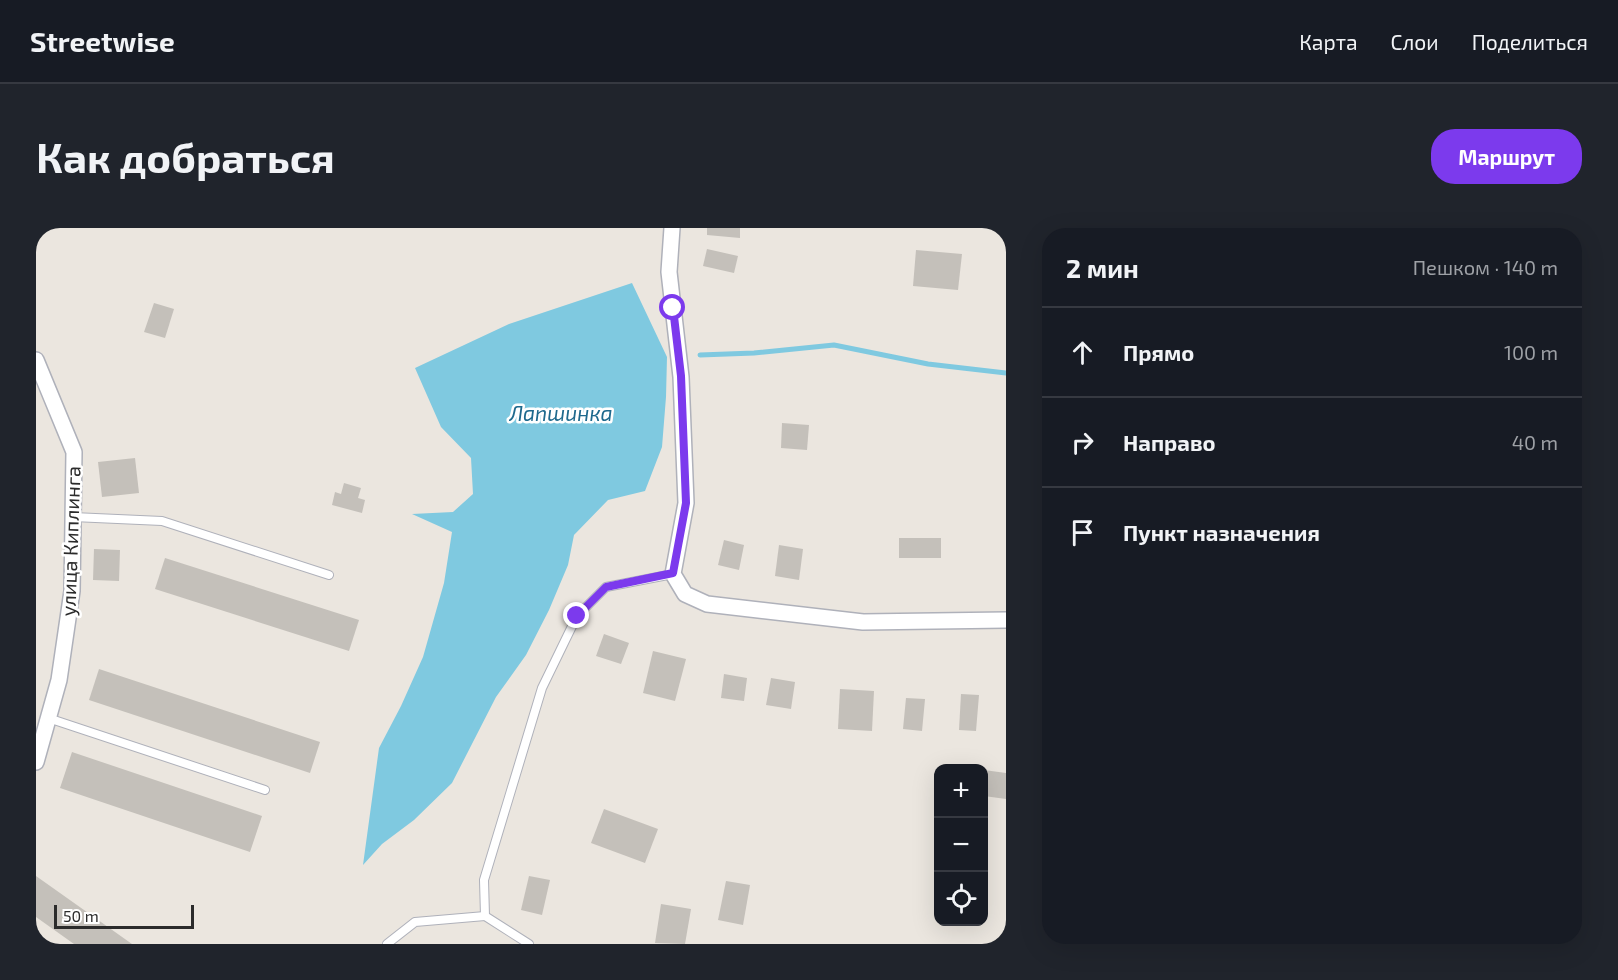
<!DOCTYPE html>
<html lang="ru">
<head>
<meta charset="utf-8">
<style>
  body { margin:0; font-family:"Exo 2",sans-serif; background:#20242c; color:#f1f3f6 }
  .controls { position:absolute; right:18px; bottom:18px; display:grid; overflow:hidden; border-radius:12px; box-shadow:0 6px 24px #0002 }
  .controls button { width:54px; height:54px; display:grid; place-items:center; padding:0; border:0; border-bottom:2px solid #363941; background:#171b24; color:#f1f3f6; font:30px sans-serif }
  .scale { position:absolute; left:18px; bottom:15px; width:140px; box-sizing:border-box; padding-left:6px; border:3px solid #2b2b2b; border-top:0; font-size:16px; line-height:21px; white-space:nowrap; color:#2b2b2b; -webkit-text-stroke:4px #fff; paint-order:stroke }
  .stop { position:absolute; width:18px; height:18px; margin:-14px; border:4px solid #7c3aed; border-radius:50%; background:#fff }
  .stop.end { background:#7c3aed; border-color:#fff; box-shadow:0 2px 6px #0008 }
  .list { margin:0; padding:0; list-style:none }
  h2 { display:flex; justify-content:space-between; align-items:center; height:78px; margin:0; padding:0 24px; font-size:26px }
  h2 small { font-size:20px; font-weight:400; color:#9ea1a6 }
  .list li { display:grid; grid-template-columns:39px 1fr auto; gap:18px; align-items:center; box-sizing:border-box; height:90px; padding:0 24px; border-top:2px solid #363941 }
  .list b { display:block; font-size:22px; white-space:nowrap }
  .list em { font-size:20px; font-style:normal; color:#9ea1a6 }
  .icon { flex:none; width:33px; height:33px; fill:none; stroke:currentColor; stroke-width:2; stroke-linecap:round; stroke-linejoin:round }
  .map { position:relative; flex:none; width:970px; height:716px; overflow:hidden; border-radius:24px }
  header { display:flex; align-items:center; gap:36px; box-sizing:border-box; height:84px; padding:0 30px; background:#171b24; border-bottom:2px solid #363941 }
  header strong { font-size:28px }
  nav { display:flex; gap:33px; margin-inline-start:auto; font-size:21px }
  .intro { display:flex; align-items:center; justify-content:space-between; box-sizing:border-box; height:144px; padding:0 36px }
  h1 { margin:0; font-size:42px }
  .button { padding:15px 27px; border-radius:24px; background:#7c3aed; color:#fff; font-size:21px; font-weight:700 }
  main { display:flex; gap:36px; padding:0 36px }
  aside { flex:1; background:#171b24; border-radius:24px; box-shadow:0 6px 24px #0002 }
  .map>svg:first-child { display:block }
  .water { fill:#7fc9e0 }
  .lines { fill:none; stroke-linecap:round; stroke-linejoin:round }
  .stream { stroke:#7fc9e0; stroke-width:5 }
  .building { fill:#c4c0ba }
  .lane-casing { stroke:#afb1ba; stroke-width:10 }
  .street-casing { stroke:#afb1ba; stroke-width:18 }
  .lane { stroke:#fff; stroke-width:8 }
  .street { stroke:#fff; stroke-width:15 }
  .route { stroke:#7c3aed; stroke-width:8 }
  .labels { text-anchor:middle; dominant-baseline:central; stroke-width:5; stroke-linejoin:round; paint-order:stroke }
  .street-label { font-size:20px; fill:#2b2b2b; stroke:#fff }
  .water-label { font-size:21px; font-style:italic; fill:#1e698d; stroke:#fff }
</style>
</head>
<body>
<header>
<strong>Streetwise</strong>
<nav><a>Карта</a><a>Слои</a><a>Поделиться</a></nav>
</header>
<div class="intro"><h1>Как добраться</h1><a class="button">Маршрут</a></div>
<main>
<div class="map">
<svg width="970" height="716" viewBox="0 0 970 716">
  <rect width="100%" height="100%" fill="#ebe6df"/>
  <polygon class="water" points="596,55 631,129 630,169 626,219 609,263 572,272 538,307 532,337 513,382 490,427 460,469 416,555 378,592 346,616 327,637 343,520 365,478 387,429 408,355 416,304 376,286 417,284 437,266 435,230 405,199 379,140 473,96"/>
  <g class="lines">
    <polyline class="stream" points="664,127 718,125 798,117 892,136 970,145"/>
  </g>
  <g class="building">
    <polygon points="671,0 704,0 704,10 671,7"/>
    <polygon points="671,21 702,28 698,45 667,38"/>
    <polygon points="880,22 926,26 922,62 877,58"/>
    <polygon points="118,75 138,81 129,110 108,104"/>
    <polygon points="746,195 773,197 771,222 745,220"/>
    <polygon points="99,230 103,265 66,269 62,234"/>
    <polygon points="308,255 325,260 322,270 329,272 326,285 296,277 299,264 305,266"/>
    <rect x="863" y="310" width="42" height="20"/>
    <polygon points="688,312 708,317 703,342 682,337"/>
    <polygon points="743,317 767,321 763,352 739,348"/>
    <polygon points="58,321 84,322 83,353 57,352"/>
    <polygon points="129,330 323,392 313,423 119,361"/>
    <polygon points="568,406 593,415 585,436 560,428"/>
    <polygon points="617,423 650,431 639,473 607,465"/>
    <polygon points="63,441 284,514 274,545 53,472"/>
    <polygon points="688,446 711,450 708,473 685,470"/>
    <polygon points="735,450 759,454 755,481 730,477"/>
    <polygon points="804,461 838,463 836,503 802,501"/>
    <polygon points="925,466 943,467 940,503 923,502"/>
    <polygon points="870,470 889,471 886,503 867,501"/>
    <polygon points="36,524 226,588 214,624 24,560"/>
    <polygon points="948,542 970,545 970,571 948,568"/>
    <polygon points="568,581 622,601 609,635 555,615"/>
    <polygon points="0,648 96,716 38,716 0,689"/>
    <polygon points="493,648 514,652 506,687 485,682"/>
    <polygon points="690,653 714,657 707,697 682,692"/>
    <polygon points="625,676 655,681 649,716 619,715"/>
  </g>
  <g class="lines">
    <defs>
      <g id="lane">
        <polyline points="37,289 126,293 293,347"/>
        <polyline points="12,490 229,562"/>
        <polyline points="351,716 379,694 449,688"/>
        <polyline points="493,716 449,688 448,652 506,460 541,388 570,359 637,346"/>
      </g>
      <g id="street">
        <polyline points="636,0 633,44 645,149 650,275 637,346 649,366 671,376 827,394 970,392"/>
        <polyline points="0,132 38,224 36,363 23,452 0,534"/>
      </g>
    </defs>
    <use href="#lane" class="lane-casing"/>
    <use href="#street" class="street-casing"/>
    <use href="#lane" class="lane"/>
    <use href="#street" class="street"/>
  </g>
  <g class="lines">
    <polyline class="route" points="541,388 570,359 637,345 650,275 645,148 637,80"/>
  </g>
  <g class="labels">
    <g class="street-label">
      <text transform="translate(34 313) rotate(-88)">улица Киплинга</text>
    </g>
    <g class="water-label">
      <text x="525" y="184">Лапшинка</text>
    </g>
  </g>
</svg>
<div class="controls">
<button>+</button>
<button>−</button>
<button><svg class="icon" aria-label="locate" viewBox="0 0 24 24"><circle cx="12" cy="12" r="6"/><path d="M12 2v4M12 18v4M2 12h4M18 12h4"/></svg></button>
</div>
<div class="scale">50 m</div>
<div class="stop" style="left:637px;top:80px"></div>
<div class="stop end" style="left:541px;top:388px"></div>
</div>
<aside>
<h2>2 мин<small>Пешком · 140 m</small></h2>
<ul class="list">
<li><svg class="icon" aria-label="ahead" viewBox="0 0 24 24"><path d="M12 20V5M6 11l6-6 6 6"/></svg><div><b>Прямо</b></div><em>100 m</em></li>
<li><svg class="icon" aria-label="right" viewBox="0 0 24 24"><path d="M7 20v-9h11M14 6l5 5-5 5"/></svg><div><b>Направо</b></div><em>40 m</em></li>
<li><svg class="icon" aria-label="arrive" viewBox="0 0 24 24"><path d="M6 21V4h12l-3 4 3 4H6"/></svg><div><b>Пункт назначения</b></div></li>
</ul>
</aside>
</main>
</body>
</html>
